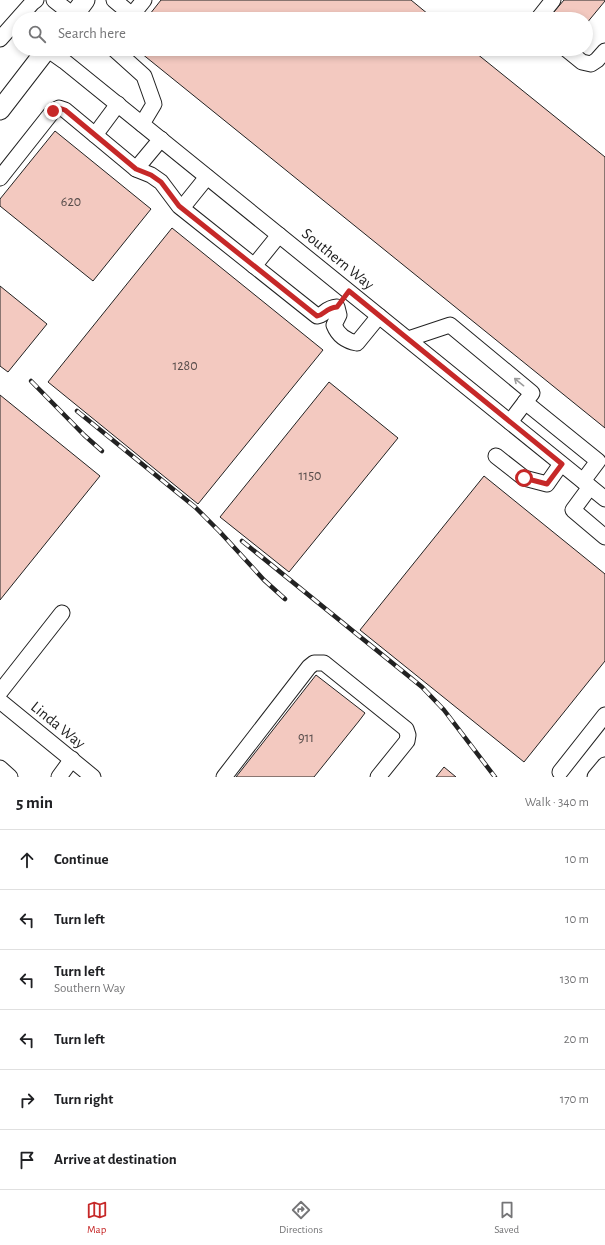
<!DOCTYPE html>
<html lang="en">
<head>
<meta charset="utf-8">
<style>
  body { margin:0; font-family:"Alegreya Sans",sans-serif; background:#f6f6f6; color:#202124 }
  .stop { position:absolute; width:12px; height:12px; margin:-9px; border:3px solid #c62828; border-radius:50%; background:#fff }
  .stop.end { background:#c62828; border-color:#fff; box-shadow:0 1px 4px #0008 }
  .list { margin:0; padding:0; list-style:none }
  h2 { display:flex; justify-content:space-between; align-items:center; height:52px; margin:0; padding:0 16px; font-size:17px }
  h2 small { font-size:13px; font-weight:400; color:#757577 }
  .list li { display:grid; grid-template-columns:26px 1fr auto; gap:12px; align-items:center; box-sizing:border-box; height:60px; padding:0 16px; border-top:1px solid #e0e0e0 }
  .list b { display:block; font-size:15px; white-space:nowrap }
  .list p { margin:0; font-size:13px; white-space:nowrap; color:#757577 }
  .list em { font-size:13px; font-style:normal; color:#757577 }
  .icon { flex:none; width:22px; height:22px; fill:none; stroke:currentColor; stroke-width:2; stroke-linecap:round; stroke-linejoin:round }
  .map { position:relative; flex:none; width:605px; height:777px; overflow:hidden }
  .search { position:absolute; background:#fff; box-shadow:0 2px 6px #0003; left:12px; right:12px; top:12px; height:44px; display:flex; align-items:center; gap:10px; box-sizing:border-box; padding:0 14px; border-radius:22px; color:#757577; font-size:15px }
  .sheet { height:412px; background:#fff }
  nav { display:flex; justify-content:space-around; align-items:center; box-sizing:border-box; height:56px; border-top:1px solid #e0e0e0; background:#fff; font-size:11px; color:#757577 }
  nav a { display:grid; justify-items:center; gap:2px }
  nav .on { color:#c62828 }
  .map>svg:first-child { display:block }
  .building { fill:#f3c9c0; stroke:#222 }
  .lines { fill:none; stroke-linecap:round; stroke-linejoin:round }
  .minor-casing { stroke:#222; stroke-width:17 }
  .major-casing { stroke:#222; stroke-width:21 }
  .minor { stroke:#fff; stroke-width:15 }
  .major { stroke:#fff; stroke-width:19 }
  .rail-casing { stroke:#222; stroke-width:4.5 }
  .rail { stroke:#fff; stroke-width:3; stroke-dasharray:9; stroke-linecap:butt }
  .oneway { stroke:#9c9c9c }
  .route { stroke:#c62828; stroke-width:5 }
  .labels { text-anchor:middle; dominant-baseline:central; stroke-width:3; stroke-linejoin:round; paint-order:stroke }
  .number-label { font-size:14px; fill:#564c4a }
  .street-label { font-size:16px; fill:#222; stroke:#fff }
</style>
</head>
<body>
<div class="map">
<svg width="605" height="777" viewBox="0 0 605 777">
  <rect width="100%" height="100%" fill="#fff"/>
  <g class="building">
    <polygon points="161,0 411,0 434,19 146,19"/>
    <polygon points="564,0 605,0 605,1 586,24 586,19 548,19"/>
    <polygon points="136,49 471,49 605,157 605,428"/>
    <polygon points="55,131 151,209 93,281 0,206 0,199"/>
    <polygon points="172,228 323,350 198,504 48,382"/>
    <polygon points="0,286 47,324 8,372 0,366"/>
    <polygon points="329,382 398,438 289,572 220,517"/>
    <polygon points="0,395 100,476 0,600"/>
    <polygon points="484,476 605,574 605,661 524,762 360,630"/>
    <polygon points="316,675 365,713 359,721 314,777 236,777"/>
    <polygon points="444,767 456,777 436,777"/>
  </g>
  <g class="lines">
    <defs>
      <g id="minor">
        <polyline points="54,0 73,15"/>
        <polyline points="114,0 132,15 144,0"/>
        <polyline points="538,19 553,0"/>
        <polyline points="0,39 32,3 36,0"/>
        <polyline points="47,49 64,61 605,499"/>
        <polyline points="114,49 144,76 154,104 142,124"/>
        <polyline points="566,49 582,62 591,64 597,60 605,51"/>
        <polyline points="95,135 118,104"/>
        <polyline points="136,169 161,139"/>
        <path d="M0 178 53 111 59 108 65 110 136 169 151 175 161 182 179 206 317 316C325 315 325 308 337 307L339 315 334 325C338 335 346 341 357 343L379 316"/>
        <polyline points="182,208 207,177"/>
        <polyline points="254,266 279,235"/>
        <polyline points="408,339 450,325 532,393 510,422"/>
        <polyline points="525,402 598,461 583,481"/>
        <polyline points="496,456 524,478 547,484 561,464"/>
        <polyline points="590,487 573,510 605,537"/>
        <polyline points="0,692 62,613"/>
        <polyline points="0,701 93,777"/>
        <polyline points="0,768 10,777"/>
        <polyline points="560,772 605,715"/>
        <polyline points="59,777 72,759"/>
        <polyline points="224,777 309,667 314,663 324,663 406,729 408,735 407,741 378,777"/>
        <polyline points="595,777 605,765"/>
      </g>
      <g id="major">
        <polyline points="71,19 85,0"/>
        <polyline points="0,110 47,49"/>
      </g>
    </defs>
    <use href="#minor" class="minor-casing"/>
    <use href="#major" class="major-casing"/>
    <use href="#minor" class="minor"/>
    <use href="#major" class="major"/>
    <defs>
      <g id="rail">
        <polyline points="31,381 84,435 102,451"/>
        <polyline points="77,411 195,507 220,532 264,580 285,599"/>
        <polyline points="242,541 422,687 444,710 495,777"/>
      </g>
    </defs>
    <use href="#rail" class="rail-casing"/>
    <use href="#rail" class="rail"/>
  </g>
  <defs><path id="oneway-shaft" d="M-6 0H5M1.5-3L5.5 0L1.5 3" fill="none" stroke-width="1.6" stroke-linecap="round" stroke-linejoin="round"/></defs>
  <use class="oneway" href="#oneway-shaft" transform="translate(519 382) rotate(-141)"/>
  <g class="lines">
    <path class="route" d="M53 111 59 108 65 110 136 169 151 175 161 182 179 206 317 316C325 315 325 308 337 307L349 291 562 464 547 484 524 478"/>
  </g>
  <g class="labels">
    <g class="number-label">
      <text x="71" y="202">620</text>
      <text x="185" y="366">1280</text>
      <text x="310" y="476">1150</text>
      <text x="306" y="738">911</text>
    </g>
    <g class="street-label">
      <text transform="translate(338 259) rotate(39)">Southern Way</text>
      <text transform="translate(58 725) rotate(39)">Linda Way</text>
    </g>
  </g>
</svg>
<div class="stop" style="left:524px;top:478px"></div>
<div class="stop end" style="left:53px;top:111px"></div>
<div class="search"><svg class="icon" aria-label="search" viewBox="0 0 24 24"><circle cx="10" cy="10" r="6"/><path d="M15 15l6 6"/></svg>Search here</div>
</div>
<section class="sheet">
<h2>5 min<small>Walk · 340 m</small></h2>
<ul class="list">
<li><svg class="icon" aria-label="ahead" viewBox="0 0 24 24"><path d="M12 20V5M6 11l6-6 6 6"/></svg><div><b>Continue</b></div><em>10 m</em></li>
<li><svg class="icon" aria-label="left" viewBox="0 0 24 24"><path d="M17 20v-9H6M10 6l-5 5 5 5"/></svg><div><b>Turn left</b></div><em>10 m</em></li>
<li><svg class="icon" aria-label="left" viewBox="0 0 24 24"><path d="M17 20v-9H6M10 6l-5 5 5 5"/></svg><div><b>Turn left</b><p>Southern Way</p></div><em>130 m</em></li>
<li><svg class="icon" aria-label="left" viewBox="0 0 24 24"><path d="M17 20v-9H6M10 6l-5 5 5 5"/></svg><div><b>Turn left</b></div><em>20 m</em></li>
<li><svg class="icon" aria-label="right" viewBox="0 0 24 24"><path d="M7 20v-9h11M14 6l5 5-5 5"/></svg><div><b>Turn right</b></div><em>170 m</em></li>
<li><svg class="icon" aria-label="arrive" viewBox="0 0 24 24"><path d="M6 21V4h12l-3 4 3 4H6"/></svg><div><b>Arrive at destination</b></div></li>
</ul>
</section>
<nav>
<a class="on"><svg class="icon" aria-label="map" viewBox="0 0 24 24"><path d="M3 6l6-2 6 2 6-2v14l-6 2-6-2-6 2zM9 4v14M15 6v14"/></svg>Map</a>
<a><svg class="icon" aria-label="directions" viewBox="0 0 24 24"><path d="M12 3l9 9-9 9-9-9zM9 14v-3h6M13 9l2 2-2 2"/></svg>Directions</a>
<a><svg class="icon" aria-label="saved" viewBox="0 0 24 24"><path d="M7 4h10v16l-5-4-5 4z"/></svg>Saved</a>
</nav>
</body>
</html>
